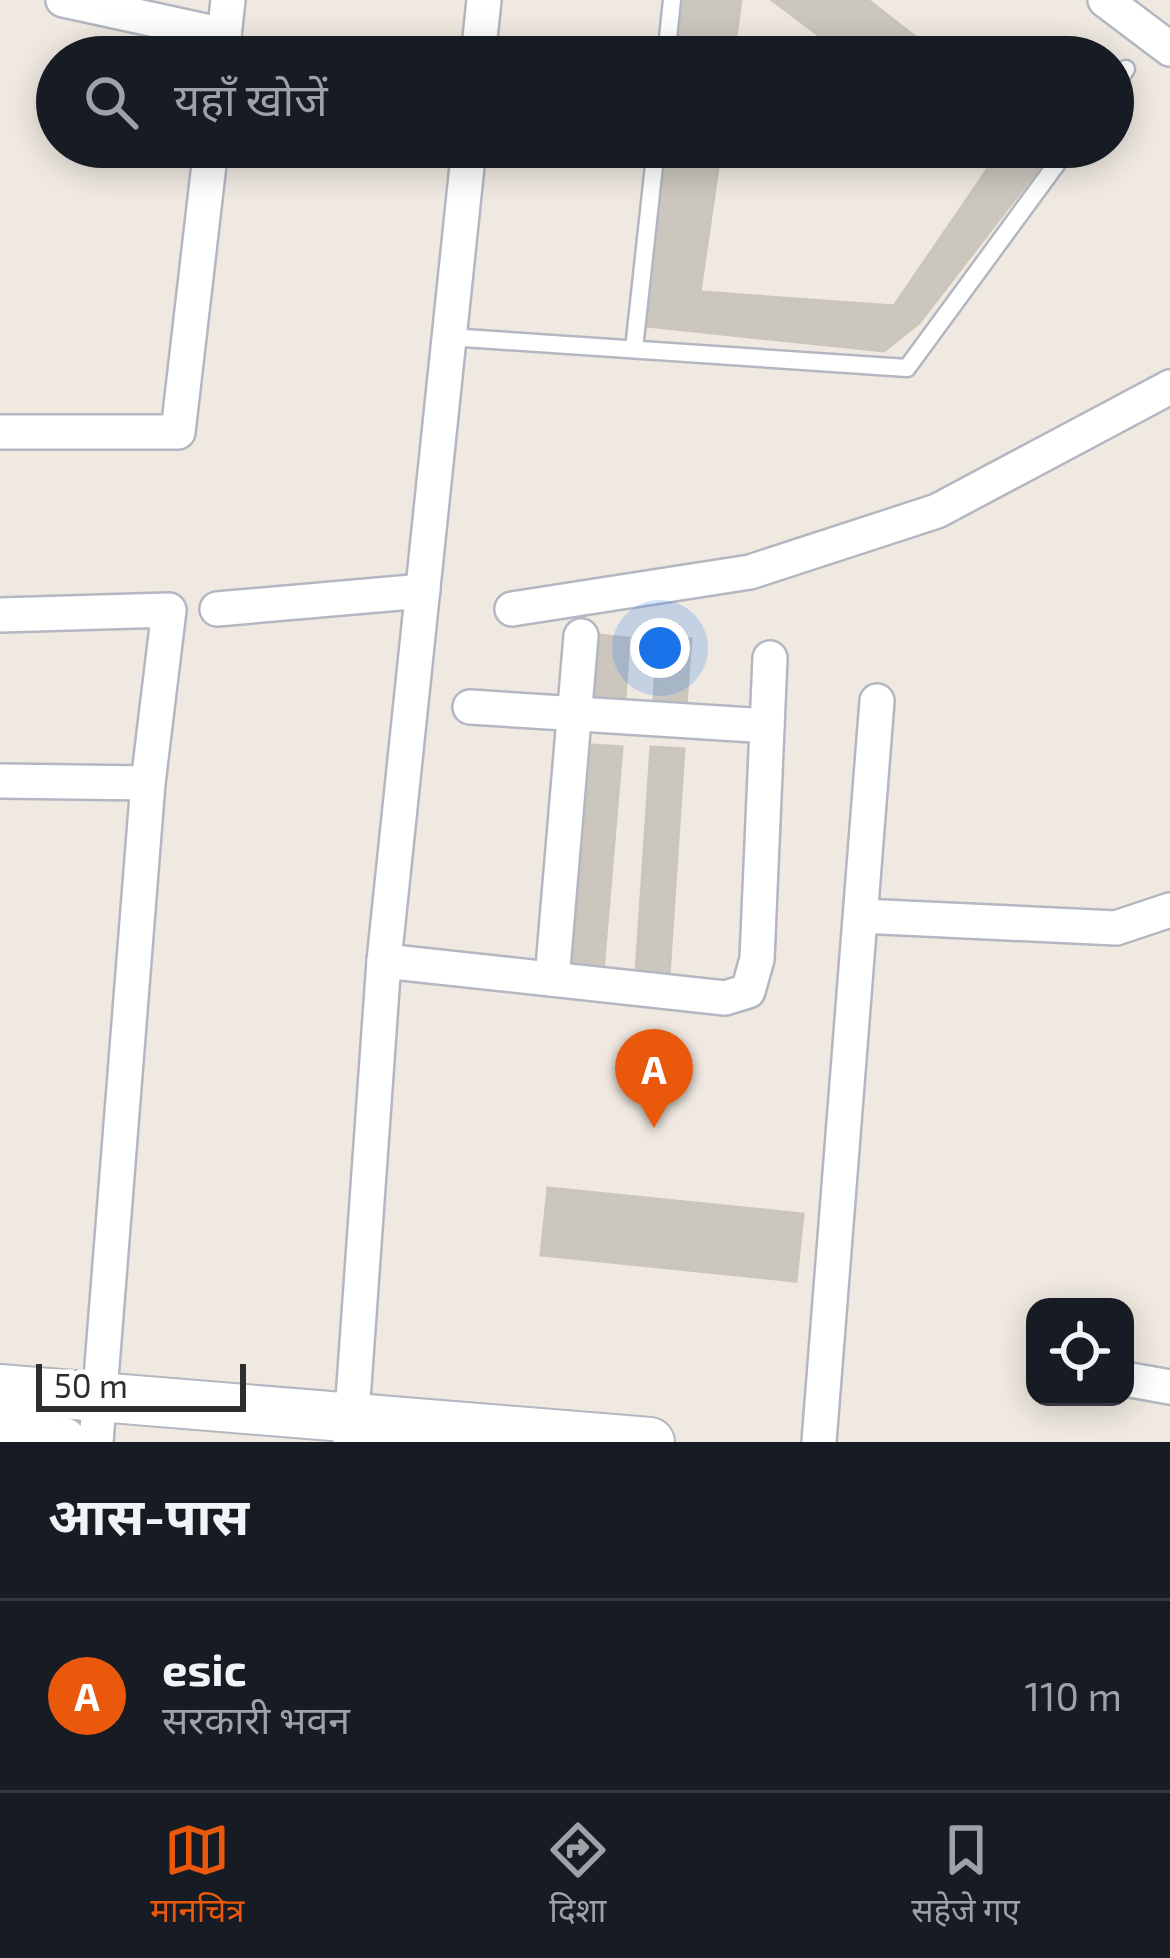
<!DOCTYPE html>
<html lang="hi">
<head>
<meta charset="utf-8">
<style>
  body { margin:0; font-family:"Exo 2","Noto Sans Devanagari",sans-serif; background:#242831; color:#f1f3f6 }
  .controls { position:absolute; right:36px; bottom:36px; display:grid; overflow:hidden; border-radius:24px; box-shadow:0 6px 30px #0003 }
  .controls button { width:108px; height:108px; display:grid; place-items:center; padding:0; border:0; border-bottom:3px solid #363941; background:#171b24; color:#f1f3f6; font:60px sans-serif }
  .scale { position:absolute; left:36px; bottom:30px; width:210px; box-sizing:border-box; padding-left:12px; border:6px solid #2e2e2e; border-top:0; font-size:33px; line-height:42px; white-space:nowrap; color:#2e2e2e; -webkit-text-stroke:9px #fff; paint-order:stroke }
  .you { position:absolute; left:660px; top:648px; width:42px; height:42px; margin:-30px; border:9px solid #fff; border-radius:50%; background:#1a73e8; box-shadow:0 0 0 18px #1a73e833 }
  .badge { display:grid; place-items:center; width:78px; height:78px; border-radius:50%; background:#ea580c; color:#fff; font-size:39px; font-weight:700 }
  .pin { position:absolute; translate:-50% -99px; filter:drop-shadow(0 3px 6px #0008) }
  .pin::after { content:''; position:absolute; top:63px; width:42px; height:36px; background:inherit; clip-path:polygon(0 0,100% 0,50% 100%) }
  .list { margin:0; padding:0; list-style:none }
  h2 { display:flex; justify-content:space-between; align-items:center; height:156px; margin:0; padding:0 48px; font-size:51px }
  h2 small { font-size:39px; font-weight:400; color:#9ea1a6 }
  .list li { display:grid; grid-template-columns:78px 1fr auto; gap:36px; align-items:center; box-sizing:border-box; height:192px; padding:0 48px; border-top:3px solid #363941 }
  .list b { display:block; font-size:45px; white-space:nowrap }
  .list p { margin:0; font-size:39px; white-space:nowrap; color:#9ea1a6 }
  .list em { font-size:39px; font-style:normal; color:#9ea1a6 }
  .icon { flex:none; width:66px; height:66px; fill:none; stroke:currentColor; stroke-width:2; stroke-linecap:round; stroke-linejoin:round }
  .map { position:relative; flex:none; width:1170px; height:1442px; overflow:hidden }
  .search { position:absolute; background:#171b24; box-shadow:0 6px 30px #0003; left:36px; right:36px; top:36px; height:132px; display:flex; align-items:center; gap:30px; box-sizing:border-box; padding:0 42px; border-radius:66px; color:#9ea1a6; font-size:45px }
  .sheet { height:348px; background:#171b24 }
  nav { display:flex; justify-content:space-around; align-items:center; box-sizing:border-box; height:168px; border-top:3px solid #363941; background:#171b24; font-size:33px; color:#9ea1a6 }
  nav a { display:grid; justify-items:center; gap:6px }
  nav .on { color:#ea580c }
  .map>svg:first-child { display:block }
  .building { fill:#cbc7bf; stroke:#cbc5ba; stroke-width:3 }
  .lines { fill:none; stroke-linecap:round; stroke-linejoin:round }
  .lane-casing { stroke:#b4b7c1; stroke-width:21 }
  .street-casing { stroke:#b4b7c1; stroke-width:38 }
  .secondary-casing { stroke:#b4b7c1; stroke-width:52 }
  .lane { stroke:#fff; stroke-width:16 }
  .street { stroke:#fff; stroke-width:33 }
  .secondary { stroke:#fff; stroke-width:48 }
</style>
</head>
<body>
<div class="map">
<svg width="1170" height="1442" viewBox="0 0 1170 1442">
  <rect width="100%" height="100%" fill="#efe9e1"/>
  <g class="building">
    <polygon points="678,0 741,0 733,57 672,57"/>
    <polygon points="772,0 868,0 941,57 848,57"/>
    <polygon points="664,147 721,147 700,292 894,306 991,164 968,147 1055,147 919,323 884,351 646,326"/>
    <polygon points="598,635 629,638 624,714 593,712"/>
    <polygon points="658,637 691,639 685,718 653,715"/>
    <polygon points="592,745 622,747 603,971 573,968"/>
    <polygon points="651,747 684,749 669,976 636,973"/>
    <polygon points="548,1188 803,1214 796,1281 541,1255"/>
  </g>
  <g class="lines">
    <defs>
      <g id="lane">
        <polyline points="666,57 672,0"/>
        <polyline points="1113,87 1126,69"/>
        <polyline points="449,337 907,368 1069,147"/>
        <polyline points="634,349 656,147"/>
      </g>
      <g id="street">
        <polyline points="63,0 224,35"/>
        <polyline points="1105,0 1170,49"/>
        <polyline points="222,55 228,0"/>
        <polyline points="478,57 484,0"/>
        <polyline points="0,432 178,432 211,147"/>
        <polyline points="217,609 423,591"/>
        <polyline points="512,609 750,572 937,511 1170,387"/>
        <polyline points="0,615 169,610 148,783 96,1442"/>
        <polyline points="470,707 767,726"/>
        <polyline points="0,781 148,783"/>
        <polyline points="861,916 1116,928 1170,910"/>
        <polyline points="384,961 725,998 748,991 757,959 770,658"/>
        <polyline points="552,979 581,636"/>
        <polyline points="1125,1379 1170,1387"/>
        <polyline points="350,1442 384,961 469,147"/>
        <polyline points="819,1442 877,701"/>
      </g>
      <g id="secondary">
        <polyline points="0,1389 650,1442"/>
        <polyline points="0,1436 63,1442"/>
      </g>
    </defs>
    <use href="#lane" class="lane-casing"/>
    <use href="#street" class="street-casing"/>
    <use href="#secondary" class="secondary-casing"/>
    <use href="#lane" class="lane"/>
    <use href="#street" class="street"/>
    <use href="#secondary" class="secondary"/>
  </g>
</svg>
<div class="controls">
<button><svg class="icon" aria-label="locate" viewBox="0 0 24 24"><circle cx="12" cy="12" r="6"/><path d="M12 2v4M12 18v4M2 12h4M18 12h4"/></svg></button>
</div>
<div class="scale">50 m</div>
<div class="you"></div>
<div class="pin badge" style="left:654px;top:1128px">A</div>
<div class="search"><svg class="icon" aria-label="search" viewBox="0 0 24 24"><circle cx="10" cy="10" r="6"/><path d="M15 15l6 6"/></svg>यहाँ खोजें</div>
</div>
<section class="sheet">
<h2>आस-पास<small></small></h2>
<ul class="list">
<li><span class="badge">A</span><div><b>esic</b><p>सरकारी भवन</p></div><em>110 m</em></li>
</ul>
</section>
<nav>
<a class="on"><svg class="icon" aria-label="map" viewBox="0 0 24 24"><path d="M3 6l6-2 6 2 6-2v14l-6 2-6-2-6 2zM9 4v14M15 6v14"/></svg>मानचित्र</a>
<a><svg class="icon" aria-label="directions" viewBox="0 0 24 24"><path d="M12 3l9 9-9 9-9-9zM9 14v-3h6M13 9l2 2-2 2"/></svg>दिशा</a>
<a><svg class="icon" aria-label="saved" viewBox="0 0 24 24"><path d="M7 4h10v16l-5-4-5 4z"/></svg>सहेजे गए</a>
</nav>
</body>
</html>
